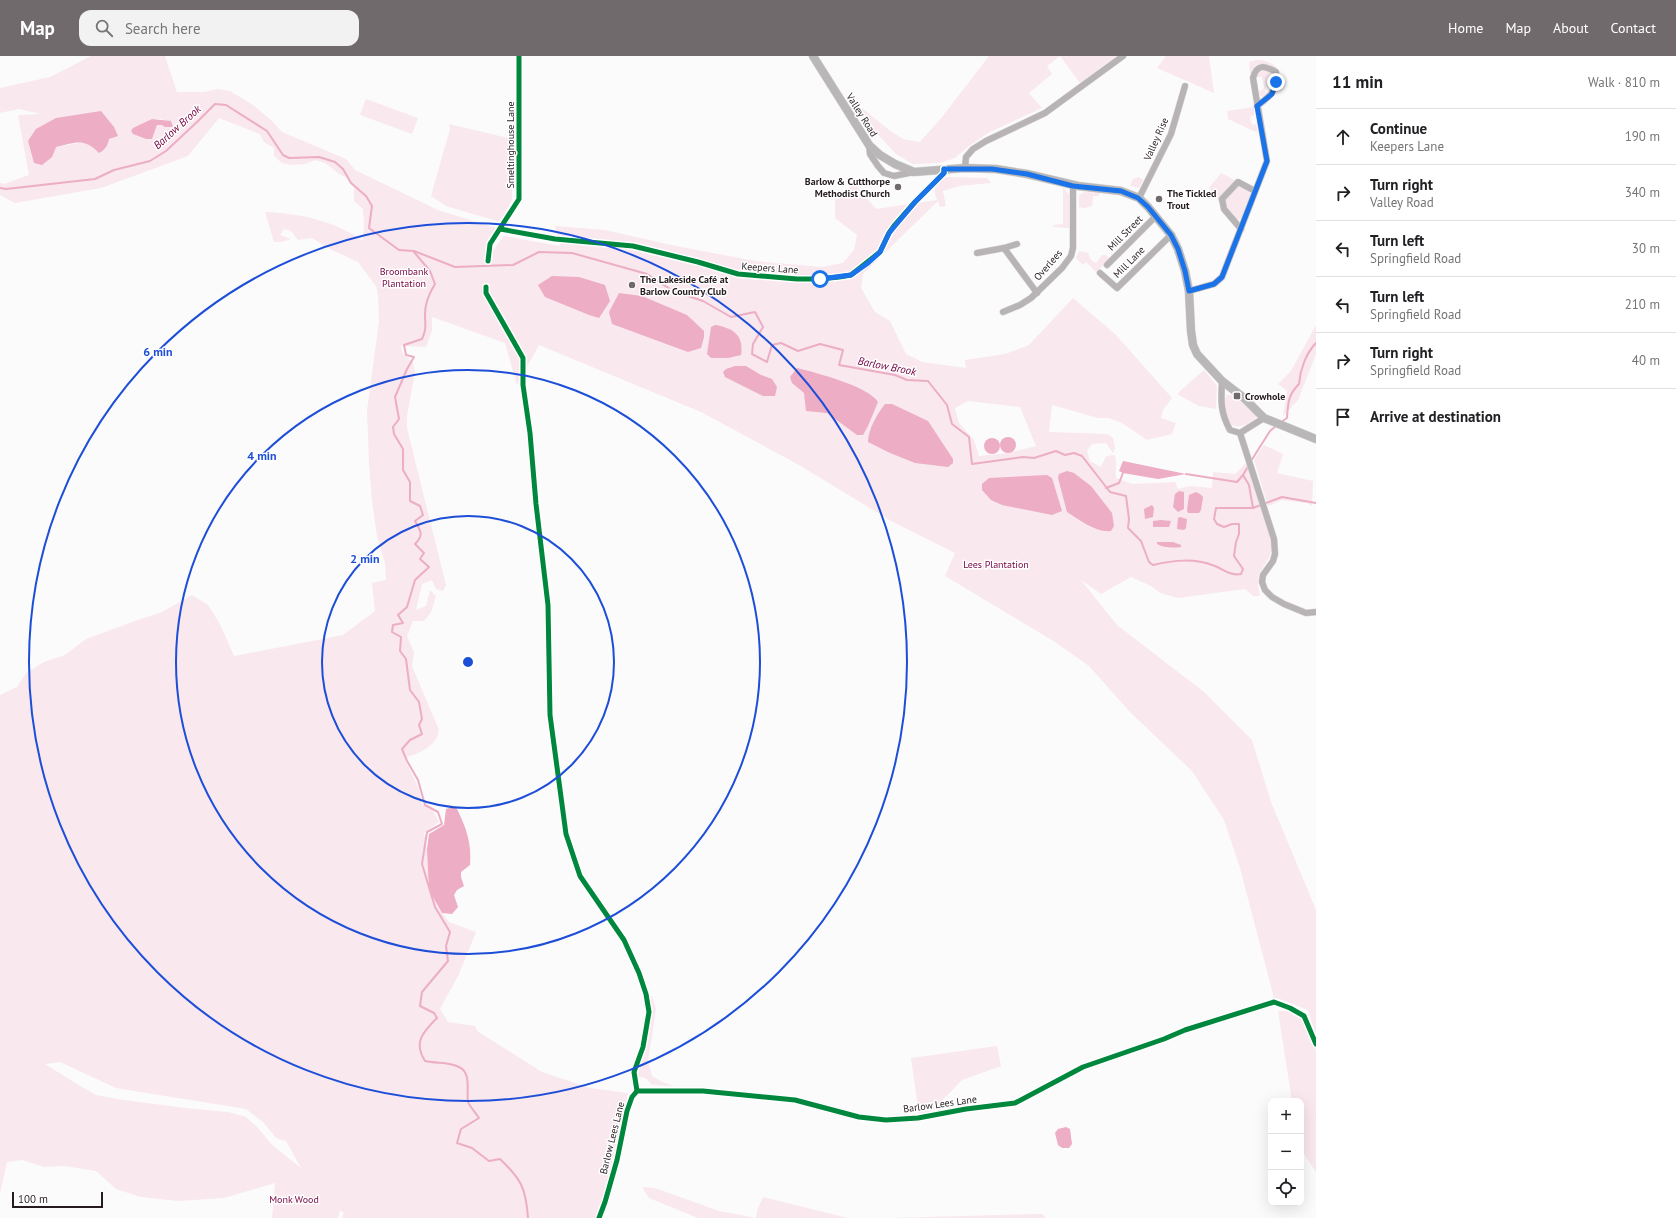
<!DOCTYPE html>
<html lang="en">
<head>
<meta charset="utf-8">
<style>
  body { margin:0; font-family:"PT Sans",sans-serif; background:#f2f2f2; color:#202124 }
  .controls { position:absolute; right:12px; bottom:12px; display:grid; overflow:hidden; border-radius:8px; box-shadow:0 4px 16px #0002 }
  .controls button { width:36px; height:36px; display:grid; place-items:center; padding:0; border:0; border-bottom:1px solid #e0e0e0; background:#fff; color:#202124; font:20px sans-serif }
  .scale { position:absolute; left:12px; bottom:10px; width:91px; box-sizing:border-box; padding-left:4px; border:2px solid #261c1f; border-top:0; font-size:11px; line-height:14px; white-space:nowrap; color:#261c1f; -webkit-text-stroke:3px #fff; paint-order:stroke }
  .stop { position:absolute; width:12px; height:12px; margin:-9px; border:3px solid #1a73e8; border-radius:50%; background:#fff }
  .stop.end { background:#1a73e8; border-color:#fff; box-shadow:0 1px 4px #0008 }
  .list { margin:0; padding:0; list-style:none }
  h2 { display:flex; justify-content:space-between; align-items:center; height:52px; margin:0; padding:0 16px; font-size:17px }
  h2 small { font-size:13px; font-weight:400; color:#757577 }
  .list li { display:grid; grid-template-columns:26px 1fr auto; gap:12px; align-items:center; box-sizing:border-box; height:56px; padding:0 16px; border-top:1px solid #e0e0e0 }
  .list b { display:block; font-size:15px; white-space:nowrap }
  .list p { margin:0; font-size:13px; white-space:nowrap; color:#757577 }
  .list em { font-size:13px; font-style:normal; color:#757577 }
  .icon { flex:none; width:22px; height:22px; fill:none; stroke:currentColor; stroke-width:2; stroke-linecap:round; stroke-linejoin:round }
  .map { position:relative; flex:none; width:1316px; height:1162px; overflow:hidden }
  header { display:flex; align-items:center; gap:24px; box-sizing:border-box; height:56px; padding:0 20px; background:#716a6c; color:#fff }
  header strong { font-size:19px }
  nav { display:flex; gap:22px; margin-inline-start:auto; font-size:14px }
  .search { width:280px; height:36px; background:#f2f2f2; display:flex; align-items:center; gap:10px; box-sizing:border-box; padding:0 14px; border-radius:12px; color:#757577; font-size:15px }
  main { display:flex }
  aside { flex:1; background:#fff }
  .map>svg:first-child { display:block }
  .green { fill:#f9e8ee; fill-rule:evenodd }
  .water { fill:#ecadc5 }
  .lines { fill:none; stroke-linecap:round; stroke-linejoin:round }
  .stream { stroke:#ecadc5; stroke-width:2 }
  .minor-casing { stroke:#d9d7d8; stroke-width:7 }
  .major-casing { stroke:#d9d7d8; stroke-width:9 }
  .minor { stroke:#b8b4b5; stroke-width:6 }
  .major { stroke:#bab7b8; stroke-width:8 }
  .cycleway-casing { stroke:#fff; stroke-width:8 }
  .cycleway { stroke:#00873e; stroke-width:5 }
  .route { stroke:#1a73e8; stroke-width:5 }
  .ring { fill:none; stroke:#1d4ed8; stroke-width:2 }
  .poi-dot { fill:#716a6c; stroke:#fff; stroke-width:1.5 }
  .labels { text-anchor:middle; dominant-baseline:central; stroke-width:3; stroke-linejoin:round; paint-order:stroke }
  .street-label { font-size:10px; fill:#261c1f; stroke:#fff }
  .poi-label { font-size:10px; font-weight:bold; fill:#261c1f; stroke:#fff; text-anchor:start }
  .park-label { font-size:10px; fill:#750643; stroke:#fff }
  .water-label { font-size:11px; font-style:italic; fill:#720140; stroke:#fff }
  .centre { fill:#1d4ed8; stroke:#fff; stroke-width:2 }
  .ring-label { font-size:12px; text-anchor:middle; font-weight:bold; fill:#1d4ed8; stroke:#fff; stroke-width:3; stroke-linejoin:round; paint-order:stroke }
</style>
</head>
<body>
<header>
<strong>Map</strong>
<div class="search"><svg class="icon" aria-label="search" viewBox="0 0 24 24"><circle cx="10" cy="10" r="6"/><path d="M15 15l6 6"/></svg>Search here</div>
<nav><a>Home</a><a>Map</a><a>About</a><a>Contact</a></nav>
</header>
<main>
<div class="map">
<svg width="1316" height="1162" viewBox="0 0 1316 1162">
  <rect width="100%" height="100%" fill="#fbfbfb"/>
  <g class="green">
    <path d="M91 0H165L177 36H204L218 33 230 35 253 49 272 65 282 76 346 103 355 114 438 154 496 172 487 186 485 201H488L504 180 560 190 555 170 605 174 671 189 755 205 822 211 843 207 854 194 857 179 835 162V141L855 128 876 153 937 144 935 138V129L940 124 946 121 987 122 991 127 959 130 943 135 946 150 940 151 938 145 863 218 861 232 875 256 890 265 906 298 922 306 966 312 965 304 1005 298 1029 289 1073 242 1115 278 1172 342 1163 354 1161 362 1176 367 1172 378 1147 384 1122 367 1109 362H1098L1052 349 1049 376 1108 378 1113 382 1115 392 1113 397 1106 387 1092 388 1087 395 1090 405 1101 411 1106 400 1115 399C1117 407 1115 414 1116 422L1133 428 1175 426 1178 433 1190 430 1212 432 1213 416 1235 418 1248 405 1272 486 1270 500 1259 518 1258 529 1260 540H1253L1245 533 1178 542 1160 537 1151 530 1131 521 1101 538 1081 524 1117 569 1204 636 1252 684 1271 746 1316 854V980L1308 954 1277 942H1274L1240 812 1224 764 1192 715 1130 656 1089 610 1055 586 945 520 955 497 893 466 799 409 701 356 539 289 517 329 505 287 432 261V275L426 291 401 290 403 298 413 306 415 316 407 360V372L446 529 443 535 436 533 432 524 422 528 416 554 426 550 430 534 436 540 431 556 424 565H413L407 580 414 596 412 610 439 674C436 691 420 697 404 702L419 733 422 748 433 755 439 766 424 777 437 850 449 866 476 876 459 918 440 953 448 966 475 970 477 975 542 1016 590 1032 628 1037 603 1144 595 1162H342L344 1157 340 1154 338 1162H272L275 1127 224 1142 178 1145 141 1141 116 1133 96 1115 64 1110 44 1111 22 1104 7 1106 0 1137V639L17 631 26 617 44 606 65 599 86 583 138 564 162 556 192 539 208 549 220 568 234 600 343 579 375 555 372 527 386 524 385 507 377 480 372 445 369 407 367 355 379 265 378 240 376 230 358 206 332 194 312 182 298 184 291 175 284 173 280 179 291 183 281 186H274L265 156C299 157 335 165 363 185L364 169 363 153 354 145V132L350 123 339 118 325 107 315 104 305 108 291 109 282 107 274 100V92L264 86 260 78 219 62 188 100 101 132 15 147 0 139V127L4 128 29 119 18 59 41 58 19 53 0 57V32L50 21ZM152 63H162V68L157 69 152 83H146L133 78 131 75ZM109 83 93 90 84 86 56 91 34 107 28 85ZM968 345 1020 351 1036 390 1008 397 979 400 974 384 959 367 955 352ZM60 1006 116 1032 246 1053 264 1067 276 1082 286 1085 301 1112 271 1088 258 1072 246 1061 228 1056 185 1052 117 1043 96 1039 77 1028 45 1008Z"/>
    <polygon points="989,0 1060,0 1047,10 1052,18 1029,37 1042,52 988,77 969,90 955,102 940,107 913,108 896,98 858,57 862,52 889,74 903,83 920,86 942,61"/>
    <polygon points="1060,0 1116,0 1080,27"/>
    <polygon points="1166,0 1209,0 1214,37 1157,12"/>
    <path d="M1256 4C1266 3 1282 10 1280 23 1279 13 1266 5 1256 9L1250 18 1249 6Z"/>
    <path d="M1263 14C1271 14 1273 18 1274 25H1268L1265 36 1269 38 1264 41 1261 40 1259 36 1264 32 1262 21H1257L1258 17Z"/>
    <polygon points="366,43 418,62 412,78 360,59"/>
    <polygon points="1254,51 1254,59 1250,61 1252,69 1256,68 1258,77 1228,63 1227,55"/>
    <polygon points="449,68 512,83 512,144 500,166 446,150 431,140 450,73"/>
    <polygon points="1221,117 1235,124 1222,138 1219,146 1209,132"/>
    <polygon points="1139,121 1143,124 1139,132 1130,130 1133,123"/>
    <polygon points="1237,130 1249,135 1250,139 1242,161 1239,164 1235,163 1225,147 1225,142"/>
    <polygon points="1063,131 1069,139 1069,172 1053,171 1053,169 1063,168"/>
    <polygon points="1085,136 1099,137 1099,140 1093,140 1092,150 1085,152 1079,151 1079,139"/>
    <polygon points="1079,195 1088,197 1091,204 1096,207 1102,199 1106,199 1110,203 1096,216 1086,206 1083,209 1076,202"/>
    <polygon points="1316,269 1316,298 1298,344 1283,360 1287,335 1278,328 1291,315"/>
    <polygon points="1204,314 1217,330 1216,353 1199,350 1177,338"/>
    <path d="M1227 339H1233L1236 341 1256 360 1255 363C1249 367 1242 372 1235 370 1225 368 1222 346 1227 339Z"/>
    <polygon points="1264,389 1283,398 1277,417 1313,425 1312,450 1307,447 1282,444 1268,450 1254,404"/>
    <path d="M652 940 656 953 648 1006 652 1020 662 1026 674 1030 652 1029 646 1022 639 1021C635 1011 645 998 647 988 650 972 652 957 650 941Z"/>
    <polygon points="1278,955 1287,955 1302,964 1316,995 1316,1116 1304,1098 1301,1085 1301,1045 1292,1045"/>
    <polygon points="997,990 1001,1010 962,1024 930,1057 919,1058 911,1002"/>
    <polygon points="642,1131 655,1132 719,1155 756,1162 757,1155 763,1141 848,1162 698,1162 649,1142"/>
    <polygon points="1042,1158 1046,1162 889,1162 1038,1158"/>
  </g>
  <g class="water">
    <path d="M101 55 114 71 118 80 109 83C108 89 105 94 99 97 84 81 74 87 56 91L52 101 42 109 34 107 28 85 36 73 56 62Z"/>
    <polygon points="152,63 171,65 173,71 165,71 162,69 157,69 152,83 146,83 133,78 131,75 133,72"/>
    <polygon points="552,220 579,221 605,229 610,245 599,262 589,259 545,241 538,229"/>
    <polygon points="619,237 642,240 687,259 704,275 704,281 701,292 688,296 612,268 609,256"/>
    <path d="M715 269C733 272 744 279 741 299L728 302H711L707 298 711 271Z"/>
    <polygon points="735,310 746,310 761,319 772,323 777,331 775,340 763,340 725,321 723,316 726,313"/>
    <path d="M797 312C817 317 868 330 878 346L868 370 863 379H857L827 357 806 355 804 337 792 327 790 321Z"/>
    <path d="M885 348H892L928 365 953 403V407L948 411 915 407 890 397 868 386C868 374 877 358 885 348Z"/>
    <circle cx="1008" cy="389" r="8"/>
    <circle cx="992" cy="390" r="8"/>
    <polygon points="1123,405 1186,418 1158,423 1123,417 1119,415"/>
    <path d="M1067 415 1074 417 1091 430 1112 457 1114 470 1111 475C1096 477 1080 464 1067 456L1058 422 1059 418Z"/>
    <polygon points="1047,419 1052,422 1062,455 1052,459 1002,449 991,444 982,434 982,428 989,422"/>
    <polygon points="1179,435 1184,436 1184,453 1178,456 1173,451 1175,438"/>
    <polygon points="1196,436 1200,438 1203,441 1201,454 1199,457 1188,457 1187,454 1189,439"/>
    <polygon points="1152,449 1154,452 1153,461 1145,463 1144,453"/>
    <polygon points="1180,461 1187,463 1186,472 1184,474 1177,473 1178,462"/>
    <polygon points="1161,464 1171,465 1169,471 1153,471 1153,465"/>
    <path d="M1157 486H1173L1181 489V491C1173 492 1164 492 1157 488Z"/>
    <path d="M452 751 457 753C466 771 472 788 470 809L461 816V821L464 830 457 834 454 839 458 851 452 858 442 857 429 834 427 793 429 778 444 769 446 753Z"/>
    <polygon points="1066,1071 1070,1073 1072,1088 1069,1092 1062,1092 1058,1089 1055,1077 1058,1073"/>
  </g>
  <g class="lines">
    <g class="stream">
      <path d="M0 132 6 133 95 123 114 114 150 105 166 95 197 66 215 48 226 49 267 75 283 99 289 102 319 101 335 106 343 113 351 127 366 140 372 150 369 172 399 194 414 195 455 211 513 209 539 196 572 197 647 218 673 235 703 245 731 261 755 256 763 271 753 288 752 298 767 306 772 289 781 287 798 295 820 288 843 294 839 309 895 319 907 324 928 325 947 349 952 368 969 381 972 408 1023 401 1034 402 1056 395 1065 399 1074 397 1082 400 1110 436 1126 440 1129 463 1128 472 1141 485 1149 506 1153 509C1174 504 1194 502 1215 510 1225 514 1230 520 1241 518L1243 513 1234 500 1236 486 1239 478V468H1232L1224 471 1217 468 1214 463 1216 452H1253L1282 441 1316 447"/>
      <path d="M414 196 430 215 435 228C430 236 425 248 425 258 425 269 427 272 422 283L404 289 406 299 414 301 407 313 395 341 399 363 393 371 394 378 403 393V414L410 426V445L420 450 423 459 415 465C421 475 424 479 415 488L424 497 420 503 429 511 415 524 407 551 398 559 403 567 393 569 392 576 401 581 400 595 406 603 410 634 419 646 422 663 419 669 422 678 410 684 402 693 407 705 418 724 425 749 438 756 442 768 427 776 422 808 435 851 450 876 446 890 448 905 422 936 420 950 434 957 437 962C423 976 413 986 425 1005 437 1008 448 1005 459 1011 472 1017 466 1035 468 1046 470 1051 476 1057 479 1062L461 1073 457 1087 472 1092 489 1105 500 1103C521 1123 526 1132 528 1162"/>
      <path d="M1281 366 1287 362C1288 347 1288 339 1299 328 1300 314 1306 297 1316 287"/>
      <polyline points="1251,405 1270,375 1276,370"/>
      <polyline points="1249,409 1243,419 1249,429 1253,452"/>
      <polyline points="1186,418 1237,426 1243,419"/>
      <polyline points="1106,432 1119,427 1123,417"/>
    </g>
    <defs>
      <g id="minor">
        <polyline points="519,0 519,143 500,173 555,183 633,190 698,206 738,218 797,223 820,223 839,221 851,219 880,196 889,177 894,170 915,146 944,117 944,113"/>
        <polyline points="869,89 870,98 878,110 884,117 894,120 914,116"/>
        <polyline points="965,112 966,101 973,93 986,85 1045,57 1123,0"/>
        <polyline points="1139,142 1171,78 1185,30"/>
        <polyline points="1241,173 1224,153 1222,143 1238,126 1255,135"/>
        <polyline points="1004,192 1017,188"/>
        <polyline points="977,197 1004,192 1037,237"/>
        <polyline points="1107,209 1156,160"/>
        <polyline points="1100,217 1117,232 1171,179"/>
        <path d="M1189 235 1214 228 1222 221 1267 105 1253 22C1257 7 1265 10 1276 16 1277 35 1271 40 1257 50"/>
        <polyline points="1003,256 1020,249 1031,242 1062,212 1071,200 1073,192 1073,130"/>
        <path d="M1222 325C1221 345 1220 356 1230 374L1240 377 1274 483 1275 498 1273 505 1263 519 1262 526 1265 534 1272 541 1284 548 1306 557 1316 556"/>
        <polyline points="1240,377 1264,362"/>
        <polyline points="599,1162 605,1146 617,1104 627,1055 632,1041 637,1035 703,1035 795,1044 859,1061 886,1064 918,1062 966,1053 1015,1047 1083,1011 1164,983 1185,974 1274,946 1290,952 1304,960 1316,988"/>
      </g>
      <polyline id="major" points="813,0 869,89 880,99 895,108 914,116 965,112 996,113 1027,118 1078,130 1121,135 1139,142 1148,151 1171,179 1178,193 1185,215 1189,235 1191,275 1193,289 1197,298 1222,325 1244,342 1264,362 1316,383"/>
    </defs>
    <use href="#minor" class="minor-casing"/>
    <use href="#major" class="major-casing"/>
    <use href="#minor" class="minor"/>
    <use href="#major" class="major"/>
    <defs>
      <g id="cycleway">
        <polyline points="500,173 555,183 633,190 698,206 738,218 797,223 820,223 839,221 851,219 880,196 889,177 894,170 915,146 944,117 944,113"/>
        <polyline points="488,205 490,188 519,143 519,0"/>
        <polyline points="486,231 486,237 523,302 523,329 530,377 536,448 548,549 550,659 566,778 580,820 624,884 639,917 646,938 649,956 643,991 634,1016 637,1035"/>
        <polyline points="599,1162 605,1146 617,1104 627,1055 632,1041 637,1035 703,1035 795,1044 859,1061 886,1064 918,1062 966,1053 1015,1047 1083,1011 1164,983 1185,974 1274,946 1290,952 1304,960 1316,988"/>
      </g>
    </defs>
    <use href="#cycleway" class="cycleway-casing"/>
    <use href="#cycleway" class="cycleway"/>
  </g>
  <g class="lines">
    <polyline class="route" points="820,223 851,219 868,207 880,196 889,177 915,146 944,117 944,113 992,113 1027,118 1073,130 1121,135 1138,142 1148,151 1171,179 1178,193 1185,215 1189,235 1214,228 1222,221 1267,105 1257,50 1272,38 1276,26"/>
  </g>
  <g class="ring">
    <circle cx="468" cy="606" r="146"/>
    <circle cx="468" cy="606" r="292"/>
    <circle cx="468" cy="606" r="439"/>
  </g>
  <g class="poi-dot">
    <circle cx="898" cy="131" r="4"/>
    <circle cx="1159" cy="143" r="4"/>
    <circle cx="632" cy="229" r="4"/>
    <rect x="1233" y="336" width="8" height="8" rx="2"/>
  </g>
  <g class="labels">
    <g class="street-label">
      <text transform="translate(862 59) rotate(58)">Valley Road</text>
      <text transform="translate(1156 83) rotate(-66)">Valley Rise</text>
      <text transform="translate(510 89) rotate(-90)">Smeltinghouse Lane</text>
      <text transform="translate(1125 177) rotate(-45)">Mill Street</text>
      <text transform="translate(1129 206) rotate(-45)">Mill Lane</text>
      <text transform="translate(1048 209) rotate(-49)">Overlees</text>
      <text transform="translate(770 212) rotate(4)">Keepers Lane</text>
      <text transform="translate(940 1048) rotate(-8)">Barlow Lees Lane</text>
      <text transform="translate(612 1082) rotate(-76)">Barlow Lees Lane</text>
    </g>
    <g class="poi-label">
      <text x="890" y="125" text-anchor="end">Barlow &amp; Cutthorpe<tspan x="890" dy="12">Methodist Church</tspan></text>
      <text x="1167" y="137">The Tickled<tspan x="1167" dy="12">Trout</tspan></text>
      <text x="640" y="223">The Lakeside Café at<tspan x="640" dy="12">Barlow Country Club</tspan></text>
      <text x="1245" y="340">Crowhole</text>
    </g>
    <g class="park-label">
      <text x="404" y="215">Broombank<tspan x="404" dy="12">Plantation</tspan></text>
      <text x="996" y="508">Lees Plantation</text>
      <text x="294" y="1143">Monk Wood</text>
    </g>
    <g class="water-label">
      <text transform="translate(177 71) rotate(-42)">Barlow Brook</text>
      <text transform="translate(887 310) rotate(11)">Barlow Brook</text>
    </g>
  </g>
  <circle cx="468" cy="606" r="6" class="centre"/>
  <g class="ring-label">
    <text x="158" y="300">6 min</text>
    <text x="262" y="404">4 min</text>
    <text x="365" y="507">2 min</text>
  </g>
</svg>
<div class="controls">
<button>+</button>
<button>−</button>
<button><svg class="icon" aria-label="locate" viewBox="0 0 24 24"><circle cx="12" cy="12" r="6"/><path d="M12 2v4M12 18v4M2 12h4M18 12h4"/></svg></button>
</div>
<div class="scale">100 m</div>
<div class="stop" style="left:820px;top:223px"></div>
<div class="stop end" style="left:1276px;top:26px"></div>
</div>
<aside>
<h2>11 min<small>Walk · 810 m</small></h2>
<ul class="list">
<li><svg class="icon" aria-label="ahead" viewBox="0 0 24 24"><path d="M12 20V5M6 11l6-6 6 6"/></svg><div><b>Continue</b><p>Keepers Lane</p></div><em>190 m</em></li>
<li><svg class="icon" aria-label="right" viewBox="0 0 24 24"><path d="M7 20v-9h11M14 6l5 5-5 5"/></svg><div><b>Turn right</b><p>Valley Road</p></div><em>340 m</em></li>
<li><svg class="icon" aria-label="left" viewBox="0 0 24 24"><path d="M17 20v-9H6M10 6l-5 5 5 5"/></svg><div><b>Turn left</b><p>Springfield Road</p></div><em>30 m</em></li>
<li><svg class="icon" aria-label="left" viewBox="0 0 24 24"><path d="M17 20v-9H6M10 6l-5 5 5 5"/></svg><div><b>Turn left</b><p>Springfield Road</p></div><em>210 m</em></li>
<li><svg class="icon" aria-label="right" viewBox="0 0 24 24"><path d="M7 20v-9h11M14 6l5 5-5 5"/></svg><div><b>Turn right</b><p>Springfield Road</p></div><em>40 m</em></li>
<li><svg class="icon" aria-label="arrive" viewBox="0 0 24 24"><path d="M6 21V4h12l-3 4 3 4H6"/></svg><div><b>Arrive at destination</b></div></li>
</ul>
</aside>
</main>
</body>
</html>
